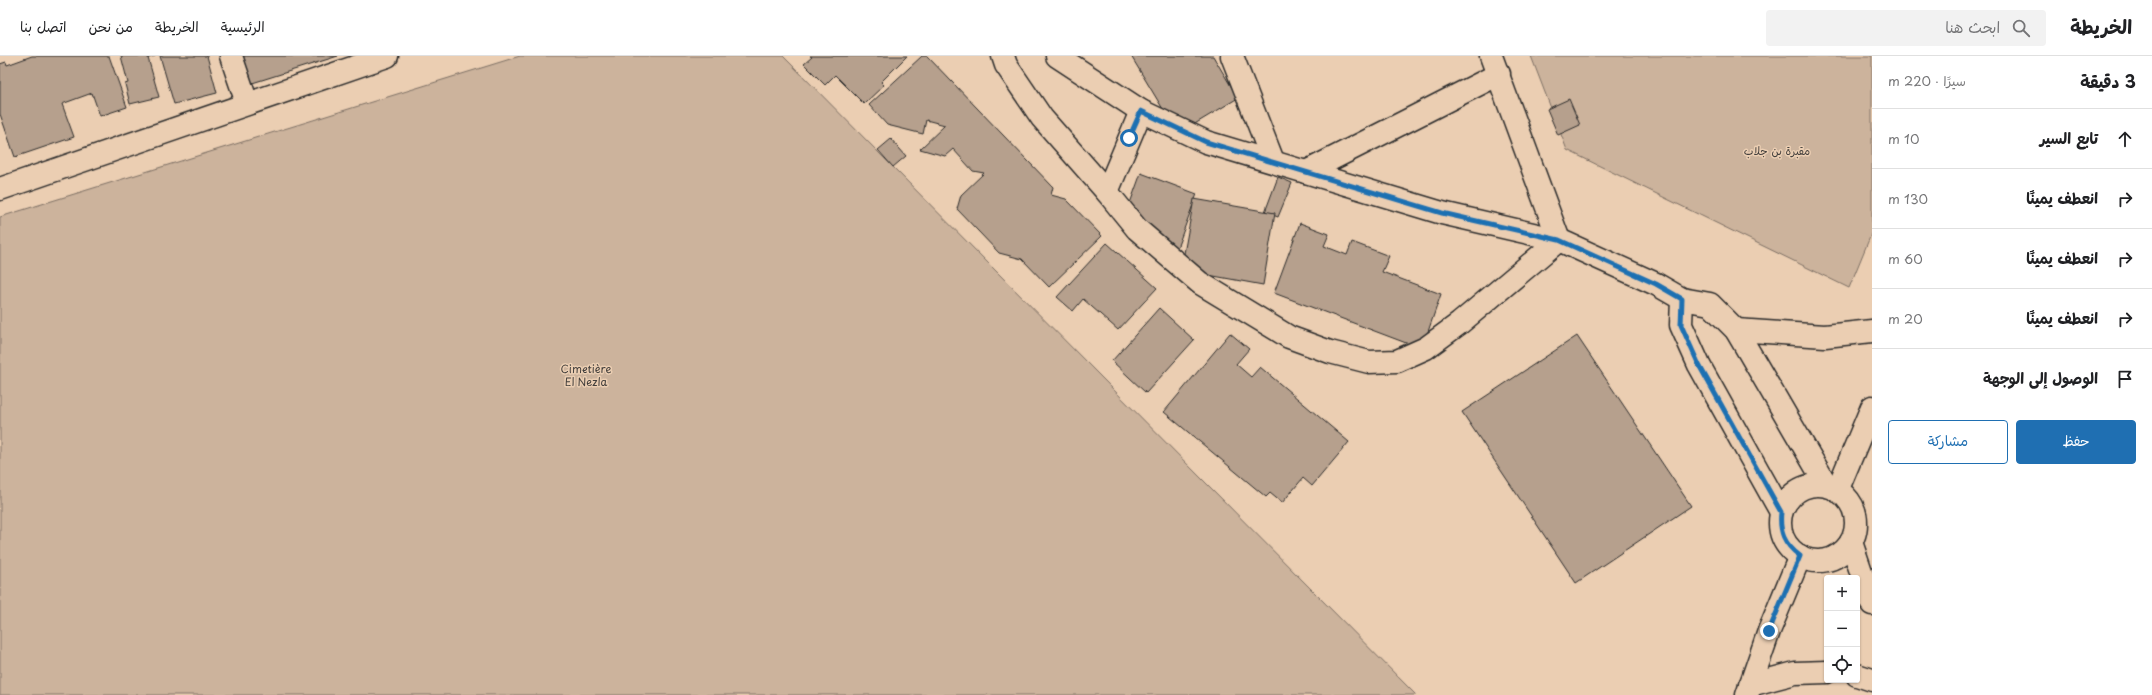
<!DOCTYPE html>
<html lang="ar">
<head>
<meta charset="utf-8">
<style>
  body { margin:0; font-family:"Playpen Sans","Playpen Sans Arabic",sans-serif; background:#f2f2f2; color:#202124; direction:rtl }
  .controls { position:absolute; right:12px; bottom:12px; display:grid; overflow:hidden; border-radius:4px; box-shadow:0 1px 3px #0004 }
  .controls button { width:36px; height:36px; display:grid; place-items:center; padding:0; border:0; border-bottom:1px solid #e0e0e0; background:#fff; color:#202124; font:20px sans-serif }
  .stop { position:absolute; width:12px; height:12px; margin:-9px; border:3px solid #1f6fb2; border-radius:50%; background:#fff }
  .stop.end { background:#1f6fb2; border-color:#fff; box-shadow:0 1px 4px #0008 }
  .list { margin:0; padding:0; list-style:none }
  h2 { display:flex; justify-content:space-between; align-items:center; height:52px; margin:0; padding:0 16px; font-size:17px }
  h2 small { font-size:13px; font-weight:400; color:#757577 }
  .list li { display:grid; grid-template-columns:26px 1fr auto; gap:12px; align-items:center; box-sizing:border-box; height:60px; padding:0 16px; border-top:1px solid #e0e0e0 }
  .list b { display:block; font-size:15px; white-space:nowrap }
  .list em { font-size:13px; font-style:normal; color:#757577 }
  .actions { display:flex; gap:8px; padding:12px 16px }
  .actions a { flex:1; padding:9px 0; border:1px solid #1f6fb2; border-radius:4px; text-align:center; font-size:14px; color:#1f6fb2 }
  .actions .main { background:#1f6fb2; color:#fff }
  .icon { flex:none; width:22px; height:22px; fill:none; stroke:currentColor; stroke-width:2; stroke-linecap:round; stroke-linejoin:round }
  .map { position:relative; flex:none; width:1872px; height:639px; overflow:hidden; direction:ltr }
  header { display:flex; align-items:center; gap:24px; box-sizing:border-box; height:56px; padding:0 20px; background:#fff; border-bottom:1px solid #e0e0e0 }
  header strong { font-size:19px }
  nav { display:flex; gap:22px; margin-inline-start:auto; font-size:14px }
  .search { width:280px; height:36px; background:#f2f2f2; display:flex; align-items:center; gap:10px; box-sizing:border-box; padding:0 14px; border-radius:4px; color:#757577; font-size:15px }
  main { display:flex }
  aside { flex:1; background:#fff }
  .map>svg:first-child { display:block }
  .green { fill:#ccb39c; stroke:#7c6f64 }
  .building { fill:#b6a08d; stroke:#2b2b2b }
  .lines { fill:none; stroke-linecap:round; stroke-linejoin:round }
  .street-casing { stroke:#2b2b2b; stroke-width:25 }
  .secondary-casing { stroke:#2b2b2b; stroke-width:25 }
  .street { stroke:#ebceb2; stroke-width:22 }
  .secondary { stroke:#ebceb2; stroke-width:22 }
  .route { stroke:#1f6fb2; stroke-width:5 }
  .labels { text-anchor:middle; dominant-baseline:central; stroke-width:3; stroke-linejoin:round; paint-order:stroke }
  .park-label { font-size:11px; fill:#433f3c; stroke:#ebceb2 }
</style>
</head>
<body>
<header>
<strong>الخريطة</strong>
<div class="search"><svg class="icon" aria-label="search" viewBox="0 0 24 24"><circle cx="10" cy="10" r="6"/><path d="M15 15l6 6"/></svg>ابحث هنا</div>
<nav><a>الرئيسية</a><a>الخريطة</a><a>من نحن</a><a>اتصل بنا</a></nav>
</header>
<main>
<aside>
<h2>3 دقيقة<small>سيرًا · 220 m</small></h2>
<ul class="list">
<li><svg class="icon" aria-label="ahead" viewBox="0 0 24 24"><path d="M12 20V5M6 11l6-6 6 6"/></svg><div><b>تابع السير</b></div><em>10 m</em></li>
<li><svg class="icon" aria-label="right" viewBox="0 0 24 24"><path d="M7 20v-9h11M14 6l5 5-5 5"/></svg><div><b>انعطف يمينًا</b></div><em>130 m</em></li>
<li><svg class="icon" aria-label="right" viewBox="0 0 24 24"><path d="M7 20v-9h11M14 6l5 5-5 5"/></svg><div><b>انعطف يمينًا</b></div><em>60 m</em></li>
<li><svg class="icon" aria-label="right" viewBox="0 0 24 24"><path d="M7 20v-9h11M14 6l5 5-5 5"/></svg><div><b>انعطف يمينًا</b></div><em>20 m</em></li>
<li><svg class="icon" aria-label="arrive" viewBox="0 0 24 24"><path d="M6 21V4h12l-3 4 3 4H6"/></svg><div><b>الوصول إلى الوجهة</b></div></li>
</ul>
<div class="actions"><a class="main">حفظ</a><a>مشاركة</a></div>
</aside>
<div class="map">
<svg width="1872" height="639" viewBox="0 0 1872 639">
  <rect width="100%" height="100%" fill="#ebceb2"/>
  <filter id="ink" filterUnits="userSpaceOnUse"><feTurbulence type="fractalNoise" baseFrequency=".025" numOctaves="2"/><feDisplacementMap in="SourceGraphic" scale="8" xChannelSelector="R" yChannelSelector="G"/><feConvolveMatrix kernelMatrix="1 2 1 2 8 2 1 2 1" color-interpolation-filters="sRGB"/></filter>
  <g filter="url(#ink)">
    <g class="green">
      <polygon points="520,0 783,0 1416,639 0,639 0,161"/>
      <polygon points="1531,0 1872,0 1872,176 1849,232 1567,94"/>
    </g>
    <g class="building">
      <polygon points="32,0 109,0 127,51 100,60 92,37 62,48 74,81 15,101 0,58 0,8 6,6 7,9"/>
      <polygon points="121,0 155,0 148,2 159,41 130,48 125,28 128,27"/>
      <polygon points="160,0 207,0 217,37 174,48"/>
      <polygon points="236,0 338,0 246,29"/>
      <polygon points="810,0 907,0 881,26 884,29 864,48 835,19 825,29 804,8 812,1"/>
      <polygon points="922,0 927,0 1053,131 1051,139 1066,143 1102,180 1049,231 1022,203 999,197 957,153 961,139 984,117 973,115 953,93 945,100 920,93 945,69 926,64 923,78 887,69 869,49"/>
      <polygon points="1131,0 1213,0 1238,42 1178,78"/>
      <polygon points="1569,43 1580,69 1558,79 1547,53"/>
      <polygon points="891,83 906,100 893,111 878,94"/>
      <polygon points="1141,117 1197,138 1177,192 1121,172"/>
      <polygon points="1278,121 1292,127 1278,161 1265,156"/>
      <polygon points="1194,143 1275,157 1263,229 1181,214"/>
      <polygon points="1300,167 1329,178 1324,190 1347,199 1352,186 1389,200 1382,216 1441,238 1422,293 1274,237"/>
      <polygon points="1107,187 1157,232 1118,274 1083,243 1073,255 1057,241"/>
      <polygon points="1159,252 1194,284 1146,337 1112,305"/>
      <polygon points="1230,277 1249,293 1236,308 1251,321 1260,311 1349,386 1312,430 1303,422 1282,447 1270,437 1266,441 1164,356"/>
      <polygon points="1577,280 1691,450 1576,527 1462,356"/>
    </g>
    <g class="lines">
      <defs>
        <g id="street">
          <polyline points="231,0 247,47"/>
          <polyline points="1003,0 1006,9 1042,62 1107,136"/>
          <polyline points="1232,0 1273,105"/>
          <polyline points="1141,55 1107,136 1137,173 1200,227 1289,281 1330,296 1369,306 1397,305 1426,292 1460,267 1559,184 1491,0"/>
          <polyline points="1306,116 1499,18"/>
          <polyline points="0,133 387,0"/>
        </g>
        <g id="secondary">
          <polyline points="1057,0 1141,55 1206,86 1442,157 1559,184 1656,228 1682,243 1710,248 1736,274 1827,430"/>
          <polyline points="1682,243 1681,269 1699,309 1781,456"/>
          <polyline points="1736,274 1825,280 1872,275"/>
          <circle cx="1818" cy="467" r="38"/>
          <polyline points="1837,435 1872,351"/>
          <polyline points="1851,486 1872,548"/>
          <polyline points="1857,619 1872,624"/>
          <polyline points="1750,629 1795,617 1827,616"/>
          <polyline points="1747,639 1769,575 1800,500"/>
        </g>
      </defs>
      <use href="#street" class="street-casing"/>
      <use href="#secondary" class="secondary-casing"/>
      <use href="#street" class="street"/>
      <use href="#secondary" class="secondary"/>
    </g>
  </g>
  <g class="lines" filter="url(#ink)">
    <path class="route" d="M1129 82 1141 55 1206 86 1442 157 1559 184 1656 228 1682 243 1681 269 1699 309 1781 456C1779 476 1784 488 1800 500L1769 575"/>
  </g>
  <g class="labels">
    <g class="park-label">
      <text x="1777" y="94">مقبرة بن جلاب</text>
      <text x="586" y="312">Cimetière<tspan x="586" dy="13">El Nezla</tspan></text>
    </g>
  </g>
</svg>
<div class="controls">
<button>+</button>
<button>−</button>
<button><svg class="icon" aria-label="locate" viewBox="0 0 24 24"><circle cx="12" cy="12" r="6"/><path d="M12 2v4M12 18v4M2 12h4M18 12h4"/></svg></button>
</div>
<div class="stop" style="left:1129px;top:82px"></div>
<div class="stop end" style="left:1769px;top:575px"></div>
</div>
</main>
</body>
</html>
